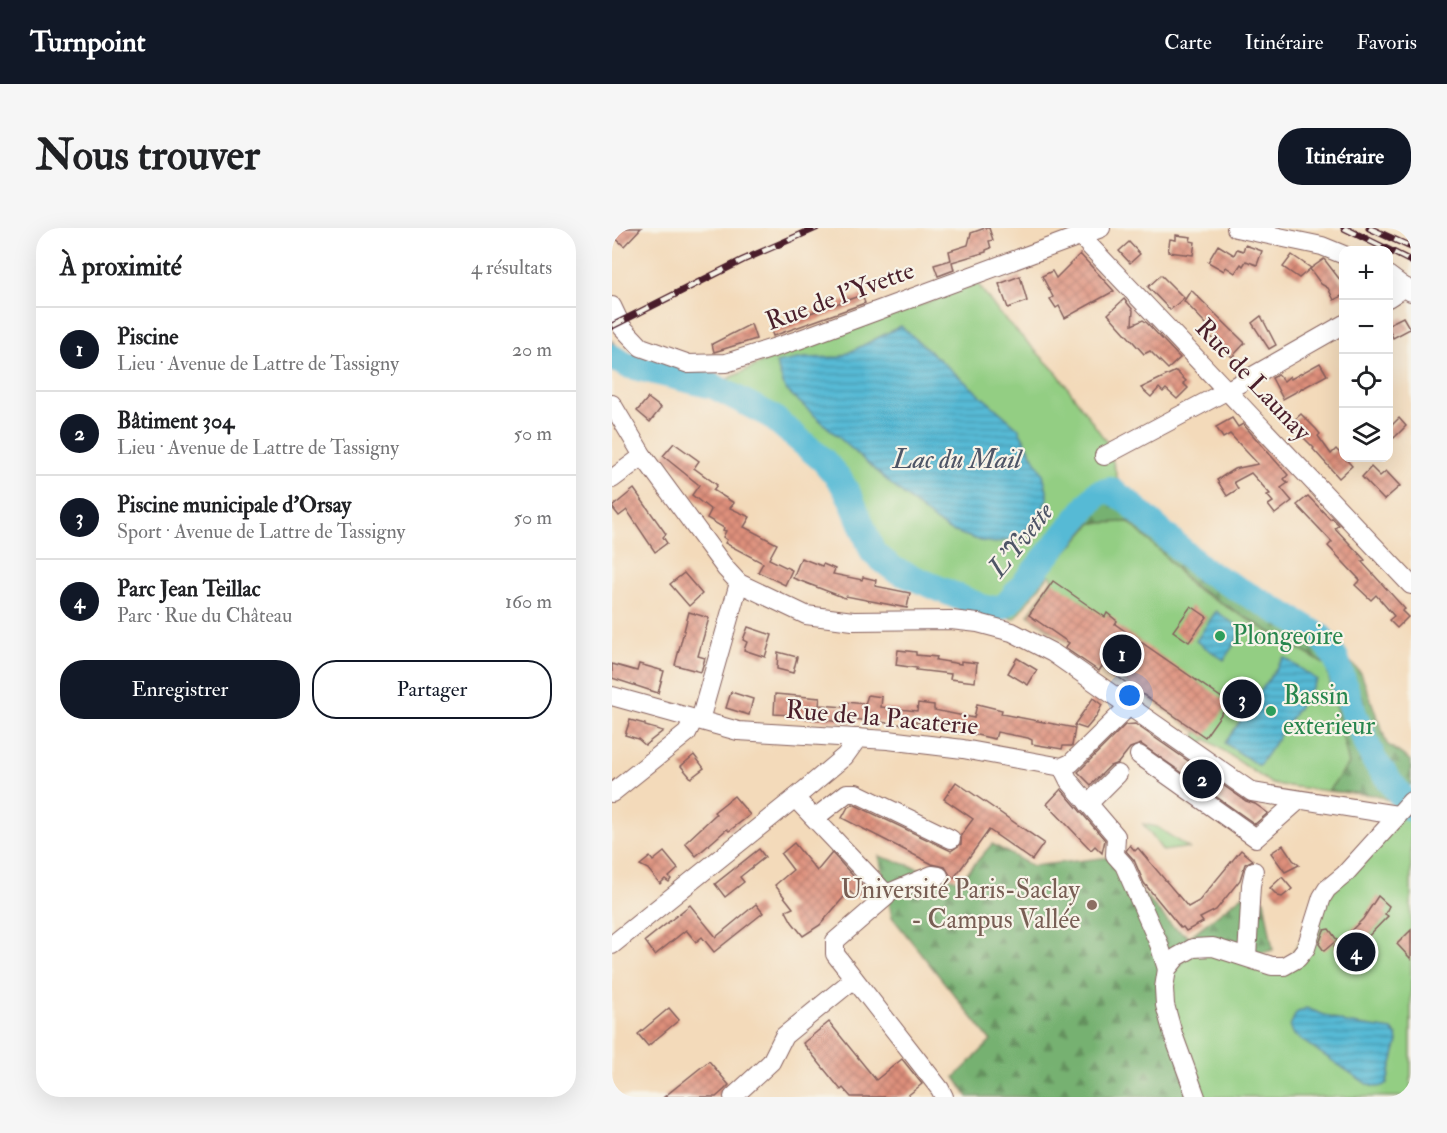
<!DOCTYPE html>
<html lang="fr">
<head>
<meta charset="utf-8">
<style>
  body { margin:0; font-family:"IM FELL Double Pica",serif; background:#f6f6f6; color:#202124 }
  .controls { position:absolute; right:18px; top:18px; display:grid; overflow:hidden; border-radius:12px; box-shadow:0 6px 24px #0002 }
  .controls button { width:54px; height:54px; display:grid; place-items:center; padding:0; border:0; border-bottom:2px solid #e0e0e0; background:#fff; color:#202124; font:30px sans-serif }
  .you { position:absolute; left:518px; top:468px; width:21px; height:21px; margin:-15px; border:4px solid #fff; border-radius:50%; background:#1a73e8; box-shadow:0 0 0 9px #1a73e833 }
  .badge { display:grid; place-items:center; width:39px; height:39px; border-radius:50%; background:#111827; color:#fff; font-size:20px; font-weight:700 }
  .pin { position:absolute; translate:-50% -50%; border:3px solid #fff; box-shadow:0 2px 6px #0006 }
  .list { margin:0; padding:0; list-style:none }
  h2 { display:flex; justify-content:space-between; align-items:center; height:78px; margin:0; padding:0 24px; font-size:26px }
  h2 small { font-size:20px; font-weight:400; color:#757577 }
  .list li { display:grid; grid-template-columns:39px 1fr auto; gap:18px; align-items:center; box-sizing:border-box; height:84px; padding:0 24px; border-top:2px solid #e0e0e0 }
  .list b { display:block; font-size:22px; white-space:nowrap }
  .list p { margin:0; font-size:20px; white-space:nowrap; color:#757577 }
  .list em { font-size:20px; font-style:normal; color:#757577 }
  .actions { display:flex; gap:12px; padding:18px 24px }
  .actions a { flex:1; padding:14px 0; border:2px solid #111827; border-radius:24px; text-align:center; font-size:21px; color:#111827 }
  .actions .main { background:#111827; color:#fff }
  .icon { flex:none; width:33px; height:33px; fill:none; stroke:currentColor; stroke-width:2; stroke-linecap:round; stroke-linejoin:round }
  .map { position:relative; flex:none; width:799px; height:869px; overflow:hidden; border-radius:24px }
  header { display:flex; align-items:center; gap:36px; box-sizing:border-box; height:84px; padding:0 30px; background:#111827; color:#fff }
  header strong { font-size:28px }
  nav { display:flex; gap:33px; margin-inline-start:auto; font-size:21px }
  .intro { display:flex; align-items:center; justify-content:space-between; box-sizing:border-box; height:144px; padding:0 36px }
  h1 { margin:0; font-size:42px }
  .button { padding:15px 27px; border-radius:24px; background:#111827; color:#fff; font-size:21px; font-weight:700 }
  main { display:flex; gap:36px; padding:0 36px }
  aside { flex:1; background:#fff; border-radius:24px; box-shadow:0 6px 24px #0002 }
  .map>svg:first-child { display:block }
  .green { fill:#93ce83; stroke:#6e7657; stroke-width:1.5 }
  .forest { fill:url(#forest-firs); stroke:#60684e; stroke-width:1.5 }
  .water { fill:url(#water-rules); stroke:#506c80; stroke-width:1.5 }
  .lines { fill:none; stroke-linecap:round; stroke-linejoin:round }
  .river { stroke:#56bad5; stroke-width:26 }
  .building { fill:url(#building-cross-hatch) }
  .minor-casing { stroke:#85605d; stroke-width:20 }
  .minor { stroke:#fff; stroke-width:18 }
  .rail-casing { stroke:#4a1f2b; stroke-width:7 }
  .rail { stroke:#f7f3e8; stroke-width:4.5; stroke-dasharray:14; stroke-linecap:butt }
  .leisure-dot { fill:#2e9e5b; stroke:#f7f3e8; stroke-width:2 }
  .education-dot { fill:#8d6e63; stroke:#f7f3e8; stroke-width:2 }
  .labels { text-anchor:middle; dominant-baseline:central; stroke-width:4.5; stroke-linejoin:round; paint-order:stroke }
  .street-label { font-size:26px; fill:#4a1f2b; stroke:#f7f3e8 }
  .leisure-label { font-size:26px; fill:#27864d; stroke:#f7f3e8; text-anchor:start }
  .education-label { font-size:26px; fill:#785e54; stroke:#f7f3e8; text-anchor:end }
  .water-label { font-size:27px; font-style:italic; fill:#4e5566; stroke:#f7f3e8 }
</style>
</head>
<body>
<header>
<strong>Turnpoint</strong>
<nav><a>Carte</a><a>Itinéraire</a><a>Favoris</a></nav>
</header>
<div class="intro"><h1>Nous trouver</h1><a class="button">Itinéraire</a></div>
<main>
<aside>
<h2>À proximité<small>4 résultats</small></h2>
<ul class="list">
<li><span class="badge">1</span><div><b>Piscine</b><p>Lieu · Avenue de Lattre de Tassigny</p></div><em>20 m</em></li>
<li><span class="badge">2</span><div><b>Bâtiment 304</b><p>Lieu · Avenue de Lattre de Tassigny</p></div><em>50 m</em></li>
<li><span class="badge">3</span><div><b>Piscine municipale d'Orsay</b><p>Sport · Avenue de Lattre de Tassigny</p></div><em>50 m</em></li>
<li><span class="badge">4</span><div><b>Parc Jean Teillac</b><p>Parc · Rue du Château</p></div><em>160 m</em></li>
</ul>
<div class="actions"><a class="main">Enregistrer</a><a>Partager</a></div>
</aside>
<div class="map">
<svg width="799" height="869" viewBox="0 0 799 869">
  <defs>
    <pattern id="forest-firs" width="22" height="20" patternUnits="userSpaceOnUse" patternTransform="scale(1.5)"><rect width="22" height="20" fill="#76b171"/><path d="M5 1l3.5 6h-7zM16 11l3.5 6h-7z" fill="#638f5d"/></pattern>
    <pattern id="water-rules" width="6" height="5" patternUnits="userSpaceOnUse" patternTransform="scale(1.5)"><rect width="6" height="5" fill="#56bad5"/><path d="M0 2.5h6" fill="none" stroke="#4997ad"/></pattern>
    <pattern id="building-cross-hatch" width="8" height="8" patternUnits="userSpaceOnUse" patternTransform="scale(1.5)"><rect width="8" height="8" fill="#de907c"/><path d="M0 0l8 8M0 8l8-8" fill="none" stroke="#b67566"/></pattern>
  </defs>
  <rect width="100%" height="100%" fill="#f7f3e8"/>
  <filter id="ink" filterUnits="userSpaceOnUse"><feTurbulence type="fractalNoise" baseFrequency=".0167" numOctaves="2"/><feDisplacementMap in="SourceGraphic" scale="12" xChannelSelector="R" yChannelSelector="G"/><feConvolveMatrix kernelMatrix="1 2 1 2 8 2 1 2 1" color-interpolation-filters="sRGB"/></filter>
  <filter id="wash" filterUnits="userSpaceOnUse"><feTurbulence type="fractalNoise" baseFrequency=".008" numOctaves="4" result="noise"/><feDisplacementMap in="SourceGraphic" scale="24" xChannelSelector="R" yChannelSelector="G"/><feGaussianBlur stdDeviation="1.35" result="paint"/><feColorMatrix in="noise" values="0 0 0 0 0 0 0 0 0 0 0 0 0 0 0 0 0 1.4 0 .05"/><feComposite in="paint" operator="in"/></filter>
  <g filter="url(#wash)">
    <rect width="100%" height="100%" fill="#f3daba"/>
    <g class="green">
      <polygon points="365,55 387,85 446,146 496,216 506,252 461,317 480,295 517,294 551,326 580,359 714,437 737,536 716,563 660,556 594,511 589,517 581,512 585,504 416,387 441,350 437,347 402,391 375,381 271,334 253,306 239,271 211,232 159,188 101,158 160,130 327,70"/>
      <polygon points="799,579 799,869 584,869 553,777 565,729 581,720 672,738 732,647"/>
      <polygon points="531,596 545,599 578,621 572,620 551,623"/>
    </g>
    <g class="forest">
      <polygon points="506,252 533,285 594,336 665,375 711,406 749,445 775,516 799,533 799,556 785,576 764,567 716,563 737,536 714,437 581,358 551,326 517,294 480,295 452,326"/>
      <polygon points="380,616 420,638 499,629 560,698 577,709 632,666 652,672 661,722 635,729 581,720 552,760 584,869 356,869 343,849 379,813 280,689 267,628 348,653"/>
    </g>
    <g class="water">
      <polygon points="289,98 406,200 431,246 435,262 435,271 426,290 406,309 384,315 369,313 337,302 323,293 281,258 173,161 164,135 192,130 228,129"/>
      <path d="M0 113C18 135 30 135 56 139L55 153 20 147 0 139Z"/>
      <polygon points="604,383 631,402 612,432 584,413"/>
      <polygon points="672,429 705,452 647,538 613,515"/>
      <path d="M694 780 734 795 780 802 785 808 786 813 775 855C768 860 763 860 755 856L682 807 678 798 684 785Z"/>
    </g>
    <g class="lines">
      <polyline class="river" points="0,129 14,137 101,158 159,188 211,232 228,252 239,271 261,325 283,342 375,381 388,380 396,375 486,265 499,262 515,273 592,342 687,395 709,409 724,430 742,486 762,532 799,581"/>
    </g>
    <g id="blocks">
      <g class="building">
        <polygon points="0,0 29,0 12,18 0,7"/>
        <polygon points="373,0 377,0 381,12 377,13 379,20 374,22 374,24 340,34 342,42 326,48 322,37 339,32 337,23 356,17 359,5"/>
        <polygon points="564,7 579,9 578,13 583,14 581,27 556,24 558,11 564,12"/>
        <polygon points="517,14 528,26 518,35 507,23"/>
        <polygon points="606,17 622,27 625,21 631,23 633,17 650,23 645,37 634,33 631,38 629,36 623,45 614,39 612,43 596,34"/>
        <polygon points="468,26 502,63 453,90 447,78 444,80 438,71 441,69 430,48 440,43 444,50"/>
        <polygon points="680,27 699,40 687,50 671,39"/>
        <polygon points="712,31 732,57 732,67 722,72 716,60 709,56 698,41"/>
        <polygon points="549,47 572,70 558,82 536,59"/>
        <polygon points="408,48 415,73 396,80 387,56"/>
        <polygon points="579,62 633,115 620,129 592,102 596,98 572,73"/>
        <polygon points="250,67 253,75 161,108 158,99"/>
        <polygon points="512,71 521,82 520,97 531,92 535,95 568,130 556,141 538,123 532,126 496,86"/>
        <polygon points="649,88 664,117 657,121 640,95"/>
        <polygon points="791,89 798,101 781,110 777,101 777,96"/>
        <polygon points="139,96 144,111 102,124 100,116"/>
        <polygon points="708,135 715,147 671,171 660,150 666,147 672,153 678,148 679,151"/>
        <polygon points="564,143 574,153 571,155 576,160 565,171 554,161 551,164 547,160 539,169 529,160"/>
        <polygon points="36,170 49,180 38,194 25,183"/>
        <polygon points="689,186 704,201 708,206 706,208 719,226 724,221 740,238 727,250 701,221 702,220 678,196"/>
        <polygon points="620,190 626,199 631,196 676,247 672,251 676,255 669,260 680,273 663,286 656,277 661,274 655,267 658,266 639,245 622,254 626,261 615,268 605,252 622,241 646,236 618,206 611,210 604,199"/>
        <polygon points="787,190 794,198 782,210 777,205 777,200"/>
        <polygon points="62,215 87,233 82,240 105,257 101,262 122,275 118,280 138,289 132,299 165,316 157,331 180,342 173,357 146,344 151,335 113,315 115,312 111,309 114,303 111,302 112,300 95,290 99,282 80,267 87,257 51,228"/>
        <polygon points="759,239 768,248 774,243 788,258 772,272 750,249"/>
        <polygon points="22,261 54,306 51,309 55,315 43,324 15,282 7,288 0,279"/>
        <polygon points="696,268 718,291 720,290 727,297 723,300 753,332 750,334 793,381 790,383 796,389 785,400 777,392 782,388 764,367 759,372 743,357 748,352 716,318 720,314 685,277"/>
        <polygon points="189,330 210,338 211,336 223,341 221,346 250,352 251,349 264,352 263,358 298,365 295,380 234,368 233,370 181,350"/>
        <polygon points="72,345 90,366 77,378 58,356"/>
        <polygon points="441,353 493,389 495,385 505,393 503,396 617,475 593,509 490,438 487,443 453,420 457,415 417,387"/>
        <polygon points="579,378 595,389 577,414 561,403"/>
        <polygon points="77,384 97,390 86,428 93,430 89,444 63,437"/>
        <polygon points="136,399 160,407 153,429 132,422 135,414 131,412"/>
        <polygon points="286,422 304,424 304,427 325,429 324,432 349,436 349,433 365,435 363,454 338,451 339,446 304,442 305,440 284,437"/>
        <polygon points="166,424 185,429 181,445 165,441"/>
        <polygon points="405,430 425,442 416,457 396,445"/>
        <polygon points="0,436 25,443 27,436 52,443 46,465 0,450"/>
        <polygon points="119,464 141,471 137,487 114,480"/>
        <polygon points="163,466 208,470 207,477 233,479 234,474 253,476 256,467 270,469 269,479 305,483 306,475 322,477 322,482 362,490 365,476 390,482 389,486 463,500 460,518 451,518 450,521 420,516 420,512 416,510 385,504 383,511 351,504 351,506 333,503 327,500 328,497 304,494 294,494 294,497 241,491 240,495 181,489 181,487 162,486"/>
        <polygon points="481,470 490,477 484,489 474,501 462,497"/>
        <polygon points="18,492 33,496 33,498 51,503 33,517 26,511 13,507"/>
        <polygon points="523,496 634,573 643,576 656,585 643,596 529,516 518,520 506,535 498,538 479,557 466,544 513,497"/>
        <polygon points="82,527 92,540 79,550 69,538"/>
        <polygon points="344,554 432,615 420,632 377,602 342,650 338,647 333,639 320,636 230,590 236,579 241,576 339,623 349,616 349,607 361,591 332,571"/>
        <polygon points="449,561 493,612 490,625 483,618 479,622 435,576"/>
        <polygon points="122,568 138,587 117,603 115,601 84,628 73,615 104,586 102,584"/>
        <polygon points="182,615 205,643 220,625 253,661 245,670 237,663 208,697 191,708 180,694 174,683 181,680 163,657 181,642 169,626"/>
        <polygon points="518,617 523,623 526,620 576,679 587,673 629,622 641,632 633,636 628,652 604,682 588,690 591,694 574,703 571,699 569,700 532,655 522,632 514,623"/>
        <polygon points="671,617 681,632 687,637 673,644 659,625"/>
        <polygon points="147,621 153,629 128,649 132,654 113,669 103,656"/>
        <polygon points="52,624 66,641 57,649 59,651 57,654 53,651 48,656 36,641 28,637 38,629 41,633"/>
        <polygon points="670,649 680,661 670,669 666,668 658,660"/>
        <polygon points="766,668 777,678 773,686 776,688 734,731 722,719 751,691"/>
        <polygon points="144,676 151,685 102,724 90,709 84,714 74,702 43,727 33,713 78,677 104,709"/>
        <polygon points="717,701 725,712 712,723 707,716 712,702"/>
        <polygon points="799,702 799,731 785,716"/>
        <polygon points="57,780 67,792 36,818 26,806"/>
        <polygon points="217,794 264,852 290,831 310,856 294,869 239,869 231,860 229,862 191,815"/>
        <polygon points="97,833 117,857 112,862 104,869 52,869"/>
      </g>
    </g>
  </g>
  <g filter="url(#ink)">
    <use href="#blocks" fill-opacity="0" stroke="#85605d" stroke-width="1.5"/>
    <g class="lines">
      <defs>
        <g id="minor">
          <polyline points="624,0 710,18 732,27"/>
          <polyline points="471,7 475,15 799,357"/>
          <polyline points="776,47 799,64"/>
          <polyline points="776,70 793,59"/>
          <polyline points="0,78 10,99 29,119 77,136 114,135 186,112 489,0"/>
          <polyline points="0,176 31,228 114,341 127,355 194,387 241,393 339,392 366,395 400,404 441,425 640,564 785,587"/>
          <polyline points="492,228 616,162 732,96"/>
          <polyline points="0,251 31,228"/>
          <polyline points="0,468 126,503 276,512 351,521 450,539 459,535 516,479"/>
          <polyline points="88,492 127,355"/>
          <polyline points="527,527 644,610 687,572"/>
          <polyline points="450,539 457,553 504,608 503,627 512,637 547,716 555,741"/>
          <polyline points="0,565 75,505 82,491"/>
          <polyline points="183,570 274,666 274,669 223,713 223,726 328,861 332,869"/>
          <polyline points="476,576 506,546"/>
          <polyline points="203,590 235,565 244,565 339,611"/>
          <polyline points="274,666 320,647 327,648"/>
          <polyline points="0,717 183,570 233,528 246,510"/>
          <polyline points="635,729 639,657 642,643"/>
          <polyline points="121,869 159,834 172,808 242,751"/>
          <polyline points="584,869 561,806 553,777 552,760 555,741 565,729 581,720 601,719 660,738 672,738 686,730 694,720 710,669 715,661 732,647 799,573"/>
        </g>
      </defs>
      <use href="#minor" class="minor-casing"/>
      <use href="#minor" class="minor"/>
      <defs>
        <g id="rail">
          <polyline points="732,0 799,33"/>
          <polyline points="757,0 799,19"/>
          <polyline points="0,98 131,32 204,0"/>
        </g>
      </defs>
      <use href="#rail" class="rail-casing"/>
      <use href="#rail" class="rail"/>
    </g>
  </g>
  <g class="leisure-dot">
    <circle cx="608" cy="408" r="6"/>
    <circle cx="659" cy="483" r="6"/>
  </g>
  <circle class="education-dot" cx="480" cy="677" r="6"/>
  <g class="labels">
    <g class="street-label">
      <text transform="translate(228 68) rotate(-20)">Rue de l'Yvette</text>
      <text transform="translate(641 152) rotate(47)">Rue de Launay</text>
      <text transform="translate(270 490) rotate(5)">Rue de la Pacaterie</text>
    </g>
    <g class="leisure-label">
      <text x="620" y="408">Plongeoire</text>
      <text x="671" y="468">Bassin<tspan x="671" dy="30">exterieur</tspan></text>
    </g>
    <g class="education-label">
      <text x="468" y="662">Université Paris-Saclay<tspan x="468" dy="30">- Campus Vallée</tspan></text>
    </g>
    <g class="water-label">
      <text x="345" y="231">Lac du Mail</text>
      <text transform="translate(409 312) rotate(-51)">L'Yvette</text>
    </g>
  </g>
</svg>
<div class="controls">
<button>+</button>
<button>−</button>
<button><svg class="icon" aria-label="locate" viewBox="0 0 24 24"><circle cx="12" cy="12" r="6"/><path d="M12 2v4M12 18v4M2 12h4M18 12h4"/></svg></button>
<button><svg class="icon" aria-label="layers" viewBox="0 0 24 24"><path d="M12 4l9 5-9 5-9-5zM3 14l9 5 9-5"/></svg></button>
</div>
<div class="you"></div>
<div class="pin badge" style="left:510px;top:426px">1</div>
<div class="pin badge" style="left:590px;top:551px">2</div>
<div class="pin badge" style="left:630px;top:471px">3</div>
<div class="pin badge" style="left:744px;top:724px">4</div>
</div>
</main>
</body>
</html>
